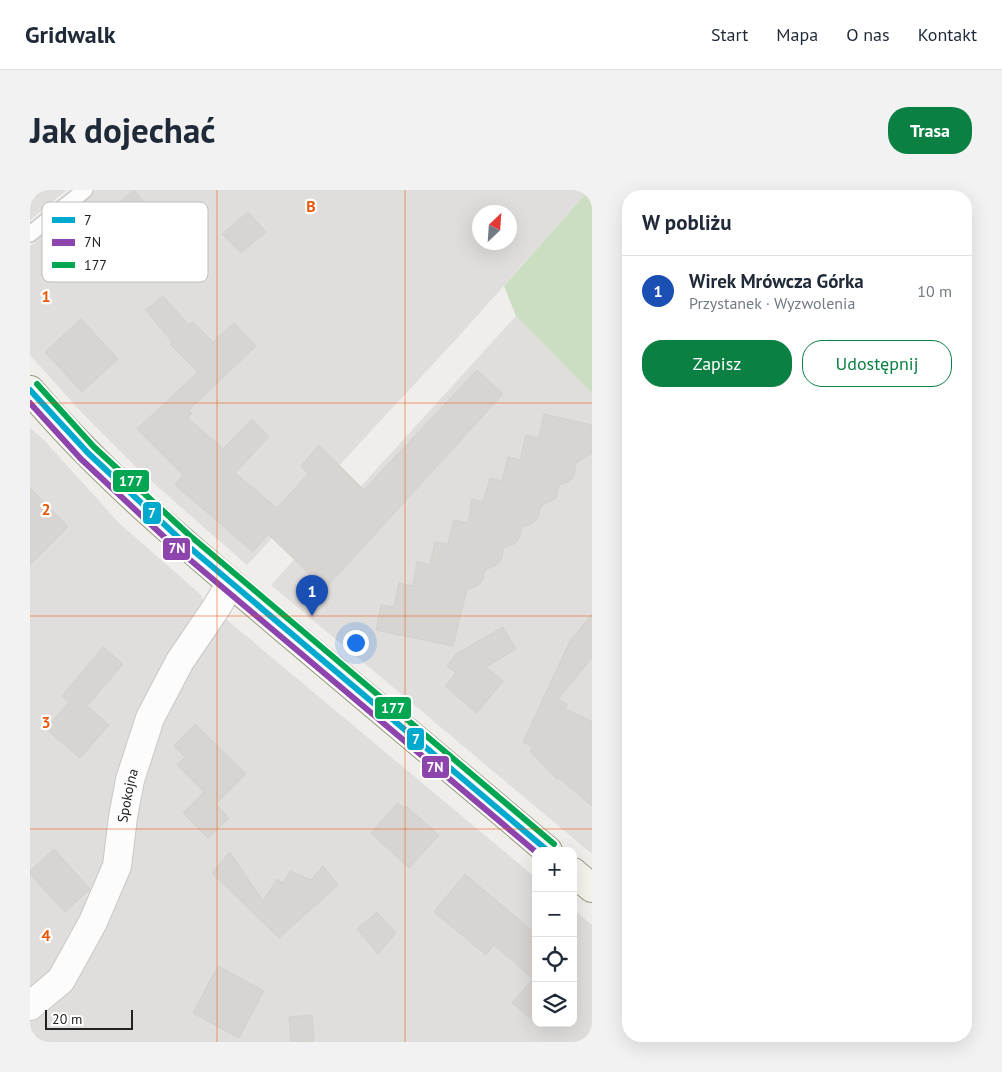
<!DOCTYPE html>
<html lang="pl">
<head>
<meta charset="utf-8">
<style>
  body { margin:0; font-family:"PT Sans",sans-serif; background:#f2f2f3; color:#1f2937 }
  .controls { position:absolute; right:15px; bottom:15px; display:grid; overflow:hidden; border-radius:10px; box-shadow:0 5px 20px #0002 }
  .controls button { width:45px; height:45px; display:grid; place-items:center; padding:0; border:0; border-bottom:1px solid #e0e1e3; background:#fff; color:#1f2937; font:25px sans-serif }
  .compass { position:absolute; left:442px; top:15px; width:45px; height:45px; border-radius:50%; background:#fff; box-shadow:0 5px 20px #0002; rotate:25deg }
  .scale { position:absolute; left:15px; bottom:12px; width:88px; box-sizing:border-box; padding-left:5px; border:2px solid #222; border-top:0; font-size:14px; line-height:18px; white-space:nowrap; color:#222; -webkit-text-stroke:4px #fff; paint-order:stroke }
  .you { position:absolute; left:325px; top:452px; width:18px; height:18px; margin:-12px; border:4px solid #fff; border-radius:50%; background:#1a73e8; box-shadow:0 0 0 8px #1a73e833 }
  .badge { display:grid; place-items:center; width:32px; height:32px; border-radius:50%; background:#0b8043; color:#fff; font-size:16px; font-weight:700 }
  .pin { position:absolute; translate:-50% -41px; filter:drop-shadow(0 1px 2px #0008) }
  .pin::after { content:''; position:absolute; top:26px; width:18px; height:15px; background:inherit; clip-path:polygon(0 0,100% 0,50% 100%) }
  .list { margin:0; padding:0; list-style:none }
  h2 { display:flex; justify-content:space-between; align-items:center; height:65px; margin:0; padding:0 20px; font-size:21px }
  h2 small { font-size:16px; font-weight:400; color:#747a83 }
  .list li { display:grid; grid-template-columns:32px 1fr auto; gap:15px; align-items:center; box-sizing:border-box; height:70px; padding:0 20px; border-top:1px solid #e0e1e3 }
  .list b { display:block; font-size:19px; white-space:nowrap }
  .list p { margin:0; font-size:16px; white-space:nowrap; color:#747a83 }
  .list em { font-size:16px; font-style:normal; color:#747a83 }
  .actions { display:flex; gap:10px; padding:15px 20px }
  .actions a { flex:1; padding:11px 0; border:1px solid #0b8043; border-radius:20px; text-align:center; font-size:18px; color:#0b8043 }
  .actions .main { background:#0b8043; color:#fff }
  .icon { flex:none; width:28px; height:28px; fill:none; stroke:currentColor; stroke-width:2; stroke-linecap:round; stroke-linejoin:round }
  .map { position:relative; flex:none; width:562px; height:852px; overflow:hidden; border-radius:20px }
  header { display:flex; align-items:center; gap:30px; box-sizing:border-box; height:70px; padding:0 25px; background:#fff; border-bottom:1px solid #e0e1e3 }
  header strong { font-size:24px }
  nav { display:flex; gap:28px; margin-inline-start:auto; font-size:18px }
  .intro { display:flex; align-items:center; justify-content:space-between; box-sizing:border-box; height:120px; padding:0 30px }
  h1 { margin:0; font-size:35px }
  .button { padding:12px 22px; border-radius:20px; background:#0b8043; color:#fff; font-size:18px; font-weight:700 }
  main { display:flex; gap:30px; padding:0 30px }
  aside { flex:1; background:#fff; border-radius:20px; box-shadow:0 5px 20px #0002 }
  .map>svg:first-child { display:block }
  .residential { fill:#dfdedc; fill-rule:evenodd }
  .forest { fill:#cbdec1 }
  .building { fill:#d7d4d2; stroke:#d3d0cc }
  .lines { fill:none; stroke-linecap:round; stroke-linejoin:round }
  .lane-casing { stroke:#c9c8c7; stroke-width:18 }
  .street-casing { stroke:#c9c8c7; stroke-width:30 }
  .secondary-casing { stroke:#999a82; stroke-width:30 }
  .lane { stroke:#fdfcfc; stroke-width:15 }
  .street { stroke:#fdfcfc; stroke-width:28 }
  .secondary { stroke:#f4f4ed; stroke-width:28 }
  .bus-1-casing { stroke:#fff; stroke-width:10 }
  .bus-2-casing { stroke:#fff; stroke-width:10 }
  .bus-3-casing { stroke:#fff; stroke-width:10 }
  .bus-1 { stroke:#00a9ce; stroke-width:6 }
  .bus-2 { stroke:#8e44ad; stroke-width:6 }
  .bus-3 { stroke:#00a651; stroke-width:6 }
  .grid { fill:none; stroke:#e8590c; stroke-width:1; stroke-opacity:0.55 }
  .labels { text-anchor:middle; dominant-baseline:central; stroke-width:4.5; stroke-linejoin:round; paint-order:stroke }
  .street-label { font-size:14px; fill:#222; stroke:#fff }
  .key { fill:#fff; stroke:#bdbdbd; stroke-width:1 }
  .key-label { font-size:14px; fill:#222 }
  .grid-label { font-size:16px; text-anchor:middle; font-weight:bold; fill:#e8590c; stroke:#fff; stroke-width:4.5; stroke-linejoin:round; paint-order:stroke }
  .line-badge { stroke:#fff; stroke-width:2 }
  .badge-label { font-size:14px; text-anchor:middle; font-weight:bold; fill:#fff }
</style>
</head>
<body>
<header>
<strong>Gridwalk</strong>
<nav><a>Start</a><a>Mapa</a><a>O nas</a><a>Kontakt</a></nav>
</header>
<div class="intro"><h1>Jak dojechać</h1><a class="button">Trasa</a></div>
<main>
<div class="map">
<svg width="562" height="852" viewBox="0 0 562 852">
  <rect width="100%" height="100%" fill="#f0eeeb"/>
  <g class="residential">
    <polygon points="0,0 37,0 0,30"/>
    <path d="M66 0H559L430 145 217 375 111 282 53 224 0 165V56ZM450 22H480V52H450Z"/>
    <polygon points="486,126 562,203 562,664 241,395"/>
    <polygon points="0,238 13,249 89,333 170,404 173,409 172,419 80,668 30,773 0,804"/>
    <polygon points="196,429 506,688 506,833 543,833 543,719 562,735 562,852 0,852 0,827 32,807 40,798 107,588 168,457"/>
  </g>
  <polygon class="forest" points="559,0 562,0 562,203 486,126 474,96"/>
  <g class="building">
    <polygon points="104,0 128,28 91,60 67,32"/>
    <polygon points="218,22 236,42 211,63 192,44"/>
    <polygon points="133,106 159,135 163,132 183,152 204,133 226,156 159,220 162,223 158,228 193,259 222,229 239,247 205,283 247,318 278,284 271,276 289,255 334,300 447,180 473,204 295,399 238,344 223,362 145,295 153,285 107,239 168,182 140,154 142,152 116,120"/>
    <polygon points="51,129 88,169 52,202 15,162"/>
    <polygon points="514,224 562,235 562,263 546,273 544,286 540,291 529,295 526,308 511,316 508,328 503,333 492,337 489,349 484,354 474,357 471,370 466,375 455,380 452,391 447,396 437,399 423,456 346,440 351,415 364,417 369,393 383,396 387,371 400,375 405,352 418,354 424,330 438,333 442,309 453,312 460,288 472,291 478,267 490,270 496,245 509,248"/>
    <polygon points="0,298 38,337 0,375"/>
    <polygon points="562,424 562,468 528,509 537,514 535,519 562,531 562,616 529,588 528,590 501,562 501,556 493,552 540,451"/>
    <polygon points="473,437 486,459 456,477 473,491 447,523 415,496 426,483 417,476 426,464"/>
    <polygon points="73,457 93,474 57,516 79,535 50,568 16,539 39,512 32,506"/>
    <polygon points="165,534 216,584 186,614 147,575 155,567 144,556"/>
    <polygon points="174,602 199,628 178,648 153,623"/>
    <polygon points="368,613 374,618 376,616 409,645 379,678 341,643"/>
    <polygon points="24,659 60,699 35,722 0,684 0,681"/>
    <polygon points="200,662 233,711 247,689 253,693 260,681 281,690 293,676 308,695 249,748 182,683"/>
    <polygon points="435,684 506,744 506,833 482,813 503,789 464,755 456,765 404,722"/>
    <polygon points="347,722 366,743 348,764 327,739"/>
    <polygon points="188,776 234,801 209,848 163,823"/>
    <polygon points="282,825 284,851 261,852 259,827"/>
  </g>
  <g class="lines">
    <defs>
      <polyline id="lane" points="0,44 55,0"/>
      <g id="street">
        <path id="s1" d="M0 816 31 790 63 732 87 676 93 627 100 590 120 528 150 471 186 418 201 393"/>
      </g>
      <g id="secondary">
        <path d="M0 200C73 287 163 361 250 435 339 510 429 585 518 661"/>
        <polyline points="543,682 562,698"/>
      </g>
    </defs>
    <use href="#lane" class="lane-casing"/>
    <use href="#street" class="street-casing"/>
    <use href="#secondary" class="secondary-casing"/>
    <use href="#lane" class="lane"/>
    <use href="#street" class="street"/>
    <use href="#secondary" class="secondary"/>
    <defs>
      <polyline id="bus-1" points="0,200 58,263 152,351 518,661"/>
      <polyline id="bus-2" points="0,213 51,269 146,358 506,662"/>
      <polyline id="bus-3" points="7,194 64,257 158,344 524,654"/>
    </defs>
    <use href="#bus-1" class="bus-1-casing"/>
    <use href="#bus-2" class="bus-2-casing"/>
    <use href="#bus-3" class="bus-3-casing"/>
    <use href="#bus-1" class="bus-1"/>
    <use href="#bus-2" class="bus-2"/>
    <use href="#bus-3" class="bus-3"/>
  </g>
  <path class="grid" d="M187 0V852M375 0V852M0 213H562M0 426H562M0 639H562"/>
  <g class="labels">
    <g class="street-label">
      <text stroke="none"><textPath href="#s1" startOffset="239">Spokojna</textPath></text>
    </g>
  </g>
  <rect x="12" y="12" width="166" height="80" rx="8" class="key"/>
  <rect x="22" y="27" width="23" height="6" fill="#00a9ce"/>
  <rect x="22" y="49" width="23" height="7" fill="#8e44ad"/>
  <rect x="22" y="72" width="23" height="6" fill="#00a651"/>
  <g class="key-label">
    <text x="54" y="35">7</text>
    <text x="54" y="57">7N</text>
    <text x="54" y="80">177</text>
  </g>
  <g class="grid-label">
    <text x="281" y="22">B</text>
    <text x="16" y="112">1</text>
    <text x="16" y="325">2</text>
    <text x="16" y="538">3</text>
    <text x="16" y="751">4</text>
  </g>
  <g class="line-badge">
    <rect x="82" y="279" width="38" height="24" rx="5" fill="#00a651"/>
    <rect x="112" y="311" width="20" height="24" rx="5" fill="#00a9ce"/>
    <rect x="132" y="347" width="29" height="24" rx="5" fill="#8e44ad"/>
    <rect x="344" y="506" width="38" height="24" rx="5" fill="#00a651"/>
    <rect x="376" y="537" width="19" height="24" rx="5" fill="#00a9ce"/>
    <rect x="391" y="565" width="29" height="24" rx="5" fill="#8e44ad"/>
  </g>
  <g class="badge-label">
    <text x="101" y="296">177</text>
    <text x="122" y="328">7</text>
    <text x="147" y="363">7N</text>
    <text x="363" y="523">177</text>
    <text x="386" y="554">7</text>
    <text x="405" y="582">7N</text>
  </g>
</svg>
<div class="controls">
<button>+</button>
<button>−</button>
<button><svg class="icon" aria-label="locate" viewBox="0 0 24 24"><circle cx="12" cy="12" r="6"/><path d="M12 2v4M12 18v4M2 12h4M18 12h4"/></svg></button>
<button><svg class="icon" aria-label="layers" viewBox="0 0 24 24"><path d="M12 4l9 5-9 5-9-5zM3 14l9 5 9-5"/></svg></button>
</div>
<svg class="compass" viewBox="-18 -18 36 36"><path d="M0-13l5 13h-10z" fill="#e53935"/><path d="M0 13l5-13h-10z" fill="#747a83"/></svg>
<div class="scale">20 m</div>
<div class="you"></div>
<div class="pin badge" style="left:282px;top:426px;background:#1a4fb4">1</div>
</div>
<aside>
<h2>W pobliżu<small></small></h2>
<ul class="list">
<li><span class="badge" style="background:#1a4fb4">1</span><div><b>Wirek Mrówcza Górka</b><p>Przystanek · Wyzwolenia</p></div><em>10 m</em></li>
</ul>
<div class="actions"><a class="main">Zapisz</a><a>Udostępnij</a></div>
</aside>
</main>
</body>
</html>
